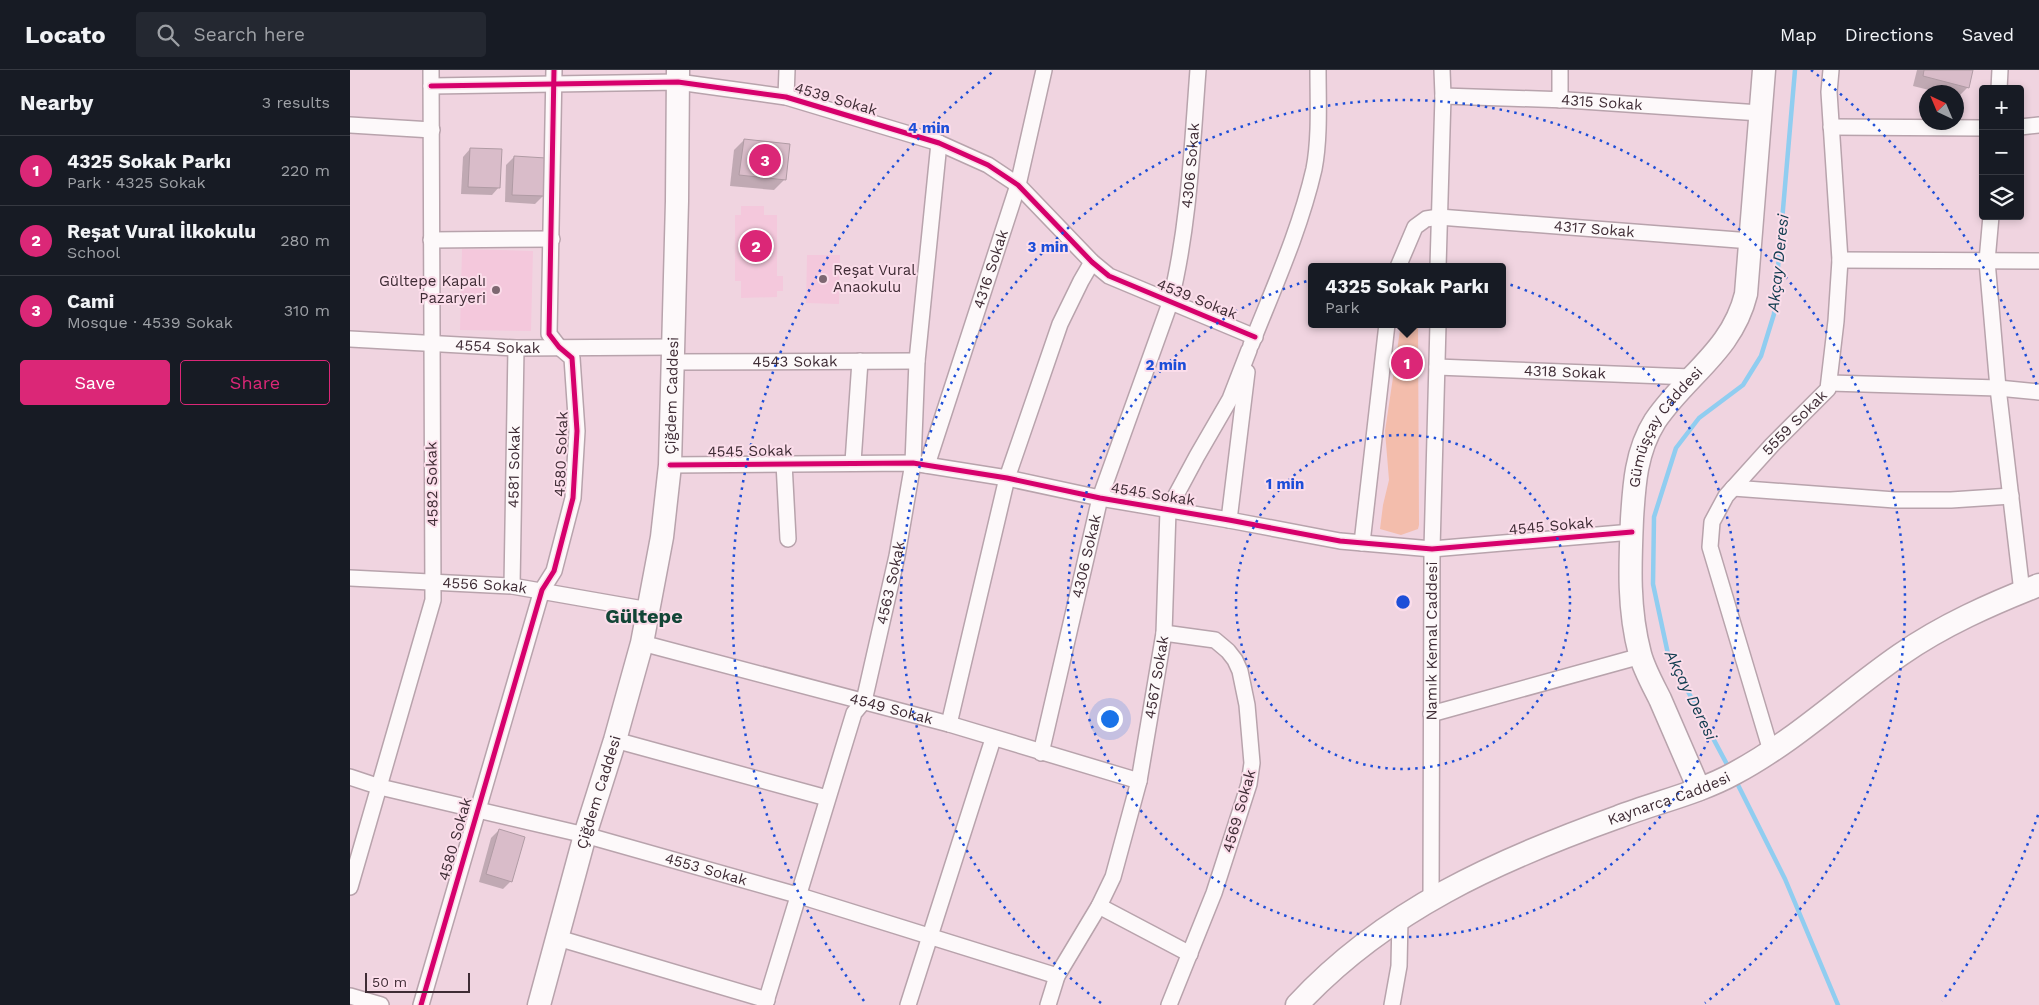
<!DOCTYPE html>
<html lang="en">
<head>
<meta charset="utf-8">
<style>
  body { margin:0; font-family:"Work Sans",sans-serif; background:#242831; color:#f1f3f6 }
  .controls { position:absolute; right:15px; top:15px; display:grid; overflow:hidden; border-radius:5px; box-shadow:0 2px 8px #0003 }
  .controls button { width:45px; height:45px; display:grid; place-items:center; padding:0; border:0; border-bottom:1px solid #363941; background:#171b24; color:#f1f3f6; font:25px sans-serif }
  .compass { position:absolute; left:1569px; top:15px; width:45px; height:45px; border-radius:50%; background:#171b24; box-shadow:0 2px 8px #0003; rotate:316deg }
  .scale { position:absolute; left:15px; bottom:12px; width:105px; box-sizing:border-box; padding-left:5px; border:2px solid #3f2c35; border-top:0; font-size:14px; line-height:18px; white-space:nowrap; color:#3f2c35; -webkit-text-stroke:4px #fbddea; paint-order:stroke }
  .you { position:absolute; left:759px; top:648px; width:18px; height:18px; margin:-12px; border:4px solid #fff; border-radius:50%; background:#1a73e8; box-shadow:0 0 0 8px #1a73e833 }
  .badge { display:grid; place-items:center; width:32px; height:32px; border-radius:50%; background:#db2777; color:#fff; font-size:16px; font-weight:700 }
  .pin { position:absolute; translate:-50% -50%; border:2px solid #fff; box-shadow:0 1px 5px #0006 }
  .popup { position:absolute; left:958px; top:193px; width:198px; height:65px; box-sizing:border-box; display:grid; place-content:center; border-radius:5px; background:#171b24; filter:drop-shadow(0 1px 4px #0005); font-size:16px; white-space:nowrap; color:#9ea1a6 }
  .popup b { font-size:19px; color:#f1f3f6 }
  .popup::after { content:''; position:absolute; left:50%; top:100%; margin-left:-10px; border:10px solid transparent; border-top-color:#171b24 }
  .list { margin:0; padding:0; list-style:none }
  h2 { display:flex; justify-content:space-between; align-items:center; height:65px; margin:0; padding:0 20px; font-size:21px }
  h2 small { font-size:16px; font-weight:400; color:#9ea1a6 }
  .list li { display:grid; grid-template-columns:32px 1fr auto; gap:15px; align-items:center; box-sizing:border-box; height:70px; padding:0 20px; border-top:1px solid #363941 }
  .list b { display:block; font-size:19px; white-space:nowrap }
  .list p { margin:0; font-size:16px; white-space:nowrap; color:#9ea1a6 }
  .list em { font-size:16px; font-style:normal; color:#9ea1a6 }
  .actions { display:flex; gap:10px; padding:15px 20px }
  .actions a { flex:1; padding:11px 0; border:1px solid #db2777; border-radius:5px; text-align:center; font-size:18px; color:#db2777 }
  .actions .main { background:#db2777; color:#fff }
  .icon { flex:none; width:28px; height:28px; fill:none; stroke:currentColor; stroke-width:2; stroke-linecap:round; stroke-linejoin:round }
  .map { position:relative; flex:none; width:1689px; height:935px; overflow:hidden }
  header { display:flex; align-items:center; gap:30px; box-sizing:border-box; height:70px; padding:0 25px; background:#171b24; border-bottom:1px solid #363941 }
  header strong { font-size:24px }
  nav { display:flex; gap:28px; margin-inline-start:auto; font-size:18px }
  .search { width:350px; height:45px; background:#242831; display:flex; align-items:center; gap:12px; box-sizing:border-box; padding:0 18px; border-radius:5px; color:#9ea1a6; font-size:19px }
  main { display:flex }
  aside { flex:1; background:#171b24 }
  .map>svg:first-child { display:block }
  .built { fill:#f4c8dc }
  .green { fill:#f3bdac }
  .shadow { fill:#0003 }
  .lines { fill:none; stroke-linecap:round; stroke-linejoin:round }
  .stream { stroke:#90cdf0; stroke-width:4.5 }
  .building { fill:#d9bcc9; stroke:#b09ba4 }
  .street-casing { stroke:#b8a3ac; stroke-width:18 }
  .secondary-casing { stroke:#b8a3ac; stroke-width:25 }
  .street { stroke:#fdf9fa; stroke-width:15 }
  .secondary { stroke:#fdf9fa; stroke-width:22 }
  .cycleway-casing { stroke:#fbddea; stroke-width:8 }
  .cycleway { stroke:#d6006c; stroke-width:5 }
  .ring { fill:none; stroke:#1d4ed8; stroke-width:2.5; stroke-dasharray:2.5 5 }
  .poi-dot { fill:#7d6771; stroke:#fbddea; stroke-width:2 }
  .labels { text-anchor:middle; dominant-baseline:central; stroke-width:4; stroke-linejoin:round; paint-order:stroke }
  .street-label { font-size:15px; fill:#3f2c35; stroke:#fbddea }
  .poi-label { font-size:15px; fill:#3f2c35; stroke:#fbddea; text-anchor:start }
  .water-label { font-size:16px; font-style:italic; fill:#0f3b4e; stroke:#fbddea }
  .district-label { font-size:20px; font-weight:bold; fill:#124536; stroke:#fbddea }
  .centre { fill:#1d4ed8; stroke:#fbddea; stroke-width:2.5 }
  .ring-label { font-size:15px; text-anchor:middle; font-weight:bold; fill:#1d4ed8; stroke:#fbddea; stroke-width:4; stroke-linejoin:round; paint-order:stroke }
</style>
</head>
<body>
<header>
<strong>Locato</strong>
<div class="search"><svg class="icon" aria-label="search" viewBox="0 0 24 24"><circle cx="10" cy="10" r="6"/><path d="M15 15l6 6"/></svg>Search here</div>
<nav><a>Map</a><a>Directions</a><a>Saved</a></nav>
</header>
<main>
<aside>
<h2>Nearby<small>3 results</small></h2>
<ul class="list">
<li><span class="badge">1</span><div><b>4325 Sokak Parkı</b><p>Park · 4325 Sokak</p></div><em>220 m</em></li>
<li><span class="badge">2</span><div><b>Reşat Vural İlkokulu</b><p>School</p></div><em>280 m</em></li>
<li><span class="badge">3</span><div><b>Cami</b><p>Mosque · 4539 Sokak</p></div><em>310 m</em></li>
</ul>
<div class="actions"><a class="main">Save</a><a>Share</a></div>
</aside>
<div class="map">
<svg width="1689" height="935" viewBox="0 0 1689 935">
  <rect width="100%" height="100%" fill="#f0d4e0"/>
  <g class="built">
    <polygon points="391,136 414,136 414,145 427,145 427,206 433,206 433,221 427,221 427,227 391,228 391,211 385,211 385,145 391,145"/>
    <polygon points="112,179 183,181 181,261 110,260"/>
    <polygon points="457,185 490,185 489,234 456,233"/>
  </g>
  <polygon class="green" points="1051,254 1068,254 1069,455 1068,459 1051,465 1030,459 1033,435 1039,410 1035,361"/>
  <g class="shadow">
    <polygon points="1567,0 1622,0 1618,17 1607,28 1606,22 1587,22 1563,16"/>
    <polygon points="394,70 438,75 434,110 424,120 380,116 384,80"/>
    <polygon points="120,79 149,117 142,125 111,124 113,87"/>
    <polygon points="164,87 193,126 185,134 155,132 156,95"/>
    <polygon points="149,760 161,811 153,819 129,812 141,768"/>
  </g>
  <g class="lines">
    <g class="stream">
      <polyline points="1380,700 1318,584 1303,514 1304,447 1326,378 1349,348 1393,315 1411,286 1424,244 1445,0"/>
      <polyline points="1386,711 1435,809 1488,935"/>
    </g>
  </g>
  <g class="building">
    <polygon points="1574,0 1623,0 1619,18 1573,6"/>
    <polygon points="394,69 440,74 436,110 389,105"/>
    <polygon points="120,78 152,79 150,118 118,117"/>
    <polygon points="164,86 196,88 194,126 162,125"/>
    <polygon points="149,759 175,767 162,812 136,804"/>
  </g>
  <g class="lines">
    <defs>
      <g id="street">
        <polyline points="81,16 328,12 436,27 589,73 638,95 668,115 742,192 759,206 905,267"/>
        <polyline points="1649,19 1650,0"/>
        <path id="s1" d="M1093 26 1217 30 1410 43"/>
        <polyline points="436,27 437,0"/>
        <polyline points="1210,30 1210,0"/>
        <polyline points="0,55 82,60"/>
        <polyline points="1481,57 1633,58"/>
        <polyline points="1670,57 1689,55"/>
        <polyline points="1641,146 1637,191 1648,318 1672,522"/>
        <polyline points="81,170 202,169"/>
        <polyline points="1490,190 1689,191"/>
        <path id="s2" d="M1048 197 1065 157 1076 149 1089 147 1401 171"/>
        <polyline points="1088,197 1093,26 1092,0"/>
        <path id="s3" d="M0 269 166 278 324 277"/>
        <path d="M901 275C924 217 950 160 964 99 970 68 968 31 968 0"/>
        <path id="s4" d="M323 292 567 291"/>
        <path id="s5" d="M1087 297 1341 307"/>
        <polyline points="1480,313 1648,318 1689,322"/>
        <polyline points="503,392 510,291"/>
        <polyline points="434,393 438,469"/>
        <polyline points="320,395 563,393 657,408 750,428 879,450 990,471 1082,479 1282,462"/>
        <path id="s6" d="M577 395 668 115 694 0"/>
        <polyline points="1383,418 1545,430 1601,430 1661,426"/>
        <polyline points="879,450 897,302"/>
        <polyline points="1012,473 1037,254"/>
        <path id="s7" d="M0 508 162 516 299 540"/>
        <path id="s8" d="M162 516 166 278"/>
        <polyline points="814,563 865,570 878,581 885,590 890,601 897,635 902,693 899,714 864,823 819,935"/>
        <path id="s9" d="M292 573 599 654 789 711"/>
        <polyline points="1081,644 1291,586"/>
        <polyline points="599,654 657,408 710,254 731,211 742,192"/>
        <polyline points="265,670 477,728"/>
        <path id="s10" d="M1421 681 1360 477 1362 452 1376 426 1422 375 1478 319 1486 251 1490 190 1479 22 1481 0"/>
        <path id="s11" d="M691 683 750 428 820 233C839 157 842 78 848 0"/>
        <path id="s12" d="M0 707 30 717 235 765 447 825 707 906"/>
        <polyline points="0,817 83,530 81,0"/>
        <path id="s13" d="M1081 829 1082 479 1088 254"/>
        <polyline points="749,836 840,884"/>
        <polyline points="208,868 417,930"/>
        <polyline points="0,926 31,935"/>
        <polyline points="71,935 192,520 204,501 223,428 227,361 222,288 209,277 199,264 204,0"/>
        <path id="s14" d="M415 935 504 643 514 631 547 486 563 393 567 291 589 73"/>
        <polyline points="558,935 643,669"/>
        <path id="s15" d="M698 935 707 906 749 836 763 807 789 711 814 563 818 440 847 386 880 329 899 280"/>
        <polyline points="1042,935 1049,896 1050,848"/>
      </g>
      <g id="secondary">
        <path id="s16" d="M1349 719C1336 689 1323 659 1310 629 1303 615 1294 599 1290 584 1278 539 1280 495 1282 449 1284 415 1286 381 1305 351 1337 304 1382 281 1396 224L1414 0"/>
        <path id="s17" d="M189 935 235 765 265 670 292 573 312 467 320 395 327 131 328 0"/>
        <path id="s18" d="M947 935C1035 840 1148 790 1268 747 1307 732 1349 723 1385 703 1445 671 1495 623 1550 585 1593 555 1641 534 1689 515"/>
      </g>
    </defs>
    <use href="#street" class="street-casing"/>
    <use href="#secondary" class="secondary-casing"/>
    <use href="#street" class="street"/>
    <use href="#secondary" class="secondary"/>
    <defs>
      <g id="cycleway">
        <polyline points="81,16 328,12 436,27 589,73 638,95 668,115 742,192 759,206 905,267"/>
        <polyline points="320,395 563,393 657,408 750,428 879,450 990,471 1082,479 1282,462"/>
        <polyline points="71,935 192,520 204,501 223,428 227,361 222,288 209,277 199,264 204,0"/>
      </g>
    </defs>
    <use href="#cycleway" class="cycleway-casing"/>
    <use href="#cycleway" class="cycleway"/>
  </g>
  <g class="ring">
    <circle cx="1053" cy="532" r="167"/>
    <circle cx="1053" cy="532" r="335"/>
    <path d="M751 933A502 502 0 1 1 1355 933"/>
    <path d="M1688 745A670 670 0 0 1 1592 931M514 931A670 670 0 0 1 645 0M1461 0A670 670 0 0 1 1688 319"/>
  </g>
  <g class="poi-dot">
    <circle cx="473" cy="209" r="5"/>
    <circle cx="146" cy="220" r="5"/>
  </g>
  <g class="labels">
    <g class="street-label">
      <text transform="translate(486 29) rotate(16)">4539 Sokak</text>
      <text stroke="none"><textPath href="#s1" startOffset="159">4315 Sokak</textPath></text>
      <text stroke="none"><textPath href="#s11" startOffset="608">4306 Sokak</textPath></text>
      <text stroke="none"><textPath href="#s2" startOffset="226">4317 Sokak</textPath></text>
      <text stroke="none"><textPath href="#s6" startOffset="206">4316 Sokak</textPath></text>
      <text transform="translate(847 229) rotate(22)">4539 Sokak</text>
      <text stroke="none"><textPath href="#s3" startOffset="148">4554 Sokak</textPath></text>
      <text stroke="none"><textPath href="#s4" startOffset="122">4543 Sokak</textPath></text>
      <text stroke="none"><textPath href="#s5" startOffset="128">4318 Sokak</textPath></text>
      <text stroke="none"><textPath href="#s17" startOffset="626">Çiğdem Caddesi</textPath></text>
      <text stroke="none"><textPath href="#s10" startOffset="368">5559 Sokak</textPath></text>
      <text stroke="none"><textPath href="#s16" startOffset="384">Gümüşçay Caddesi</textPath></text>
      <text transform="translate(400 381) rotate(-1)">4545 Sokak</text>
      <text transform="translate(211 384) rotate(-88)">4580 Sokak</text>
      <text stroke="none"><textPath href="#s8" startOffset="119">4581 Sokak</textPath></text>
      <text transform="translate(82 414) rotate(-91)">4582 Sokak</text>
      <text transform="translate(803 424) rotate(9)">4545 Sokak</text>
      <text transform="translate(1201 456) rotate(-5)">4545 Sokak</text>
      <text stroke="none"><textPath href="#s11" startOffset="202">4306 Sokak</textPath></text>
      <text stroke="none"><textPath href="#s14" startOffset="442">4563 Sokak</textPath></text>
      <text stroke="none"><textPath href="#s7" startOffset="135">4556 Sokak</textPath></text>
      <text stroke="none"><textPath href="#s13" startOffset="258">Namık Kemal Caddesi</textPath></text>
      <text stroke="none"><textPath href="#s15" startOffset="349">4567 Sokak</textPath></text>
      <text stroke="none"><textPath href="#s9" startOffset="258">4549 Sokak</textPath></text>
      <text stroke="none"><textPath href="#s17" startOffset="221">Çiğdem Caddesi</textPath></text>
      <text stroke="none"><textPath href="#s18" startOffset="430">Kaynarca Caddesi</textPath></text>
      <text transform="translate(889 741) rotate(-74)">4569 Sokak</text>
      <text transform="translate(105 769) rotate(-74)">4580 Sokak</text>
      <text stroke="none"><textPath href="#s12" startOffset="368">4553 Sokak</textPath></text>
    </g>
    <g class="poi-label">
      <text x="483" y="200">Reşat Vural<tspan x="483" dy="17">Anaokulu</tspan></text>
      <text x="136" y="211" text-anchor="end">Gültepe Kapalı<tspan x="136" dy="17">Pazaryeri</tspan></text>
    </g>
    <g class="water-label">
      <text transform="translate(1428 193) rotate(-84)">Akçay Deresi</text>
      <text transform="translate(1341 625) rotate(64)">Akçay Deresi</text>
    </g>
    <g class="district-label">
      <text x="294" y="546">Gültepe</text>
    </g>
  </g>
  <circle cx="1053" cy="532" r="8" class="centre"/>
  <g class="ring-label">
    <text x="579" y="63">4 min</text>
    <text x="698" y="182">3 min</text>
    <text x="816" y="300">2 min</text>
    <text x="935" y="419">1 min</text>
  </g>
</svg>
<div class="controls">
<button>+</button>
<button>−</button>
<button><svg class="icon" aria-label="layers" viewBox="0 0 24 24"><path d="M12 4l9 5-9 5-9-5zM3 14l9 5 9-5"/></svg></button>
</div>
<svg class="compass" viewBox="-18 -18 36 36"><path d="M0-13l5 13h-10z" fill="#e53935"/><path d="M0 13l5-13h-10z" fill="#9ea1a6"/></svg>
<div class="scale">50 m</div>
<div class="you"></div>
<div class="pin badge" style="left:1057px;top:293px">1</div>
<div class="popup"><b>4325 Sokak Parkı</b>Park</div>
<div class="pin badge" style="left:406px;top:176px">2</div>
<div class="pin badge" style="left:415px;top:90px">3</div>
</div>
</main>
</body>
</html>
